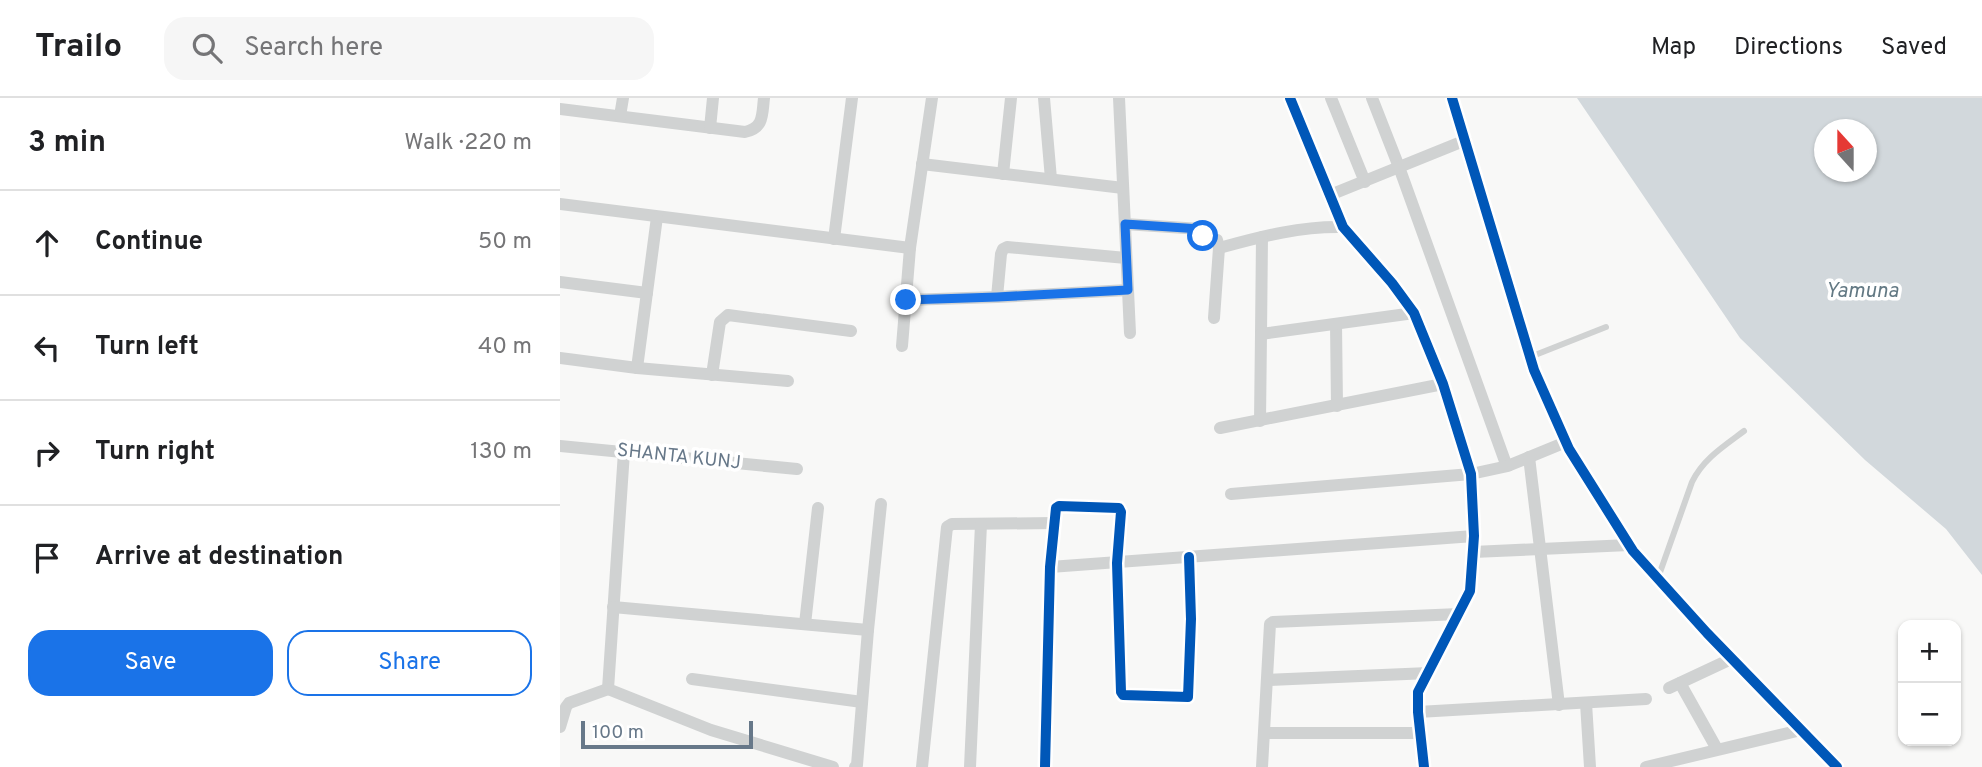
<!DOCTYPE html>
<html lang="en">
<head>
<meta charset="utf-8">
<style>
  body { margin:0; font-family:Overpass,sans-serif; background:#f6f6f6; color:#202124 }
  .controls { position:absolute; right:21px; bottom:21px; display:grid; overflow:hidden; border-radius:14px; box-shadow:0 2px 5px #0004 }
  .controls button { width:63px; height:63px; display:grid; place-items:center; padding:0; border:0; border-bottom:2px solid #e0e0e0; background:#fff; color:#202124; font:35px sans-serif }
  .compass { position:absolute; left:1254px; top:21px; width:63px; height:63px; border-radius:50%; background:#fff; box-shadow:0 2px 5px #0004; rotate:339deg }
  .scale { position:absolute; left:21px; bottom:18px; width:172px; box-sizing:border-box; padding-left:7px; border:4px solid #677889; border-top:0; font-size:19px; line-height:24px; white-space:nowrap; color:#677889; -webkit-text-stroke:5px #fff; paint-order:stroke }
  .stop { position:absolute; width:21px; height:21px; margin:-16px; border:5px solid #1a73e8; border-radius:50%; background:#fff }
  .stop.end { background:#1a73e8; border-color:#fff; box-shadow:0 2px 7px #0008 }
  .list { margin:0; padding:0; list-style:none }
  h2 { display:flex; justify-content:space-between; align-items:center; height:91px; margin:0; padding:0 28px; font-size:30px }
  h2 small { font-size:23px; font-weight:400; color:#757577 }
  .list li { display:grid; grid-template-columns:46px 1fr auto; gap:21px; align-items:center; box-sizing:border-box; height:105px; padding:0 28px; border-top:2px solid #e0e0e0 }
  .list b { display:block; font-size:26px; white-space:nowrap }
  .list em { font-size:23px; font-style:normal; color:#757577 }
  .actions { display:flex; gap:14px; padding:21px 28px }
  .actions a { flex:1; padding:16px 0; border:2px solid #1a73e8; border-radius:21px; text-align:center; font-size:24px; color:#1a73e8 }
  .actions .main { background:#1a73e8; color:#fff }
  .icon { flex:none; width:38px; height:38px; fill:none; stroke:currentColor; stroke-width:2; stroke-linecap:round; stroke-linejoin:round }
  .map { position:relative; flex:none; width:1422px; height:669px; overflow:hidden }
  header { display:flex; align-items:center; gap:42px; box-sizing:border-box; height:98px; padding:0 35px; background:#fff; border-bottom:2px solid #e0e0e0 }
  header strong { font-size:33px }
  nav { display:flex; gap:38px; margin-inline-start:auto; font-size:24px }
  .search { width:490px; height:63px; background:#f6f6f6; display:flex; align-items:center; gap:18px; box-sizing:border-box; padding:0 24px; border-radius:21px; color:#757577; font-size:26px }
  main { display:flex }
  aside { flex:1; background:#fff }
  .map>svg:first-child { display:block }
  .water { fill:#d2d8dc; fill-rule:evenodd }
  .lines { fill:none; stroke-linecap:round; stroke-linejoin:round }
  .lane { stroke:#d0d2d2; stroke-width:6 }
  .street { stroke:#d0d2d2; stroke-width:12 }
  .cycleway-casing { stroke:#fff; stroke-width:15 }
  .cycleway { stroke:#0057b8; stroke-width:10 }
  .route { stroke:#1a73e8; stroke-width:9 }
  .labels { text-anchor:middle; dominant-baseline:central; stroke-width:7; stroke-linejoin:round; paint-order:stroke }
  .street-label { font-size:19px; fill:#677889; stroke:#fff }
  .water-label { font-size:21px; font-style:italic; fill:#637984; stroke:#fff }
</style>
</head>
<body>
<header>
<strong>Trailo</strong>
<div class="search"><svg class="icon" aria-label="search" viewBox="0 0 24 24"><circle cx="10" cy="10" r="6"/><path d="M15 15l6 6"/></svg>Search here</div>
<nav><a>Map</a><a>Directions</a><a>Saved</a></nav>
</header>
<main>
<aside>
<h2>3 min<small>Walk · 220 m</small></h2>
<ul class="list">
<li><svg class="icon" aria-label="ahead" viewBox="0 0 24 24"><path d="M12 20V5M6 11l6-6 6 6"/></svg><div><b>Continue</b></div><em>50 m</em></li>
<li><svg class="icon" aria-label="left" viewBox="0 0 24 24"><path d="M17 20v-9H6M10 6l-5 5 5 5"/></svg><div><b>Turn left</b></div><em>40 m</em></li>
<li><svg class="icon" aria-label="right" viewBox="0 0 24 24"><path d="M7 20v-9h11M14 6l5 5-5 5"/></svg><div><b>Turn right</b></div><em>130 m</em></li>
<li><svg class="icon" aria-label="arrive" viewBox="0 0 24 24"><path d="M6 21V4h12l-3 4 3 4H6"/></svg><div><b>Arrive at destination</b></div></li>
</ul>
<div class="actions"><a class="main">Save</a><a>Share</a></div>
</aside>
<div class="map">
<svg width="1422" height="669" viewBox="0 0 1422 669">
  <rect width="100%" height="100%" fill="#f8f8f7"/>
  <path class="water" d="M1017 0H1422V477L1386 431 1305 362 1180 240ZM1265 32H1307V74H1265Z"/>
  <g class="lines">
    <g class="lane">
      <polyline points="970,259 1046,229"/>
      <path d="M1098 480 1132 384C1143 361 1164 348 1184 333"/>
    </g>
    <g class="street">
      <polyline points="484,0 491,81"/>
      <polyline points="559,0 570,235"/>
      <polyline points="730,0 783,129 832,185 854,215 883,286 911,376 914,438 910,493 858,594 858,614 864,669"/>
      <polyline points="771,0 805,84"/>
      <polyline points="812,0 839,69 946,366 950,367 1006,344"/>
      <polyline points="892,0 974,272 1009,351 1073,453 1147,535 1277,669"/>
      <path d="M0 11 185 34C204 30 202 17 204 0"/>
      <polyline points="60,18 63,0"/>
      <polyline points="150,30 153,0"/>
      <polyline points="362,66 563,90"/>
      <polyline points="443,76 451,0"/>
      <polyline points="770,97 906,42"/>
      <polyline points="0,106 350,150"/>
      <polyline points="565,126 640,131 643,133 644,140 657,142 659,150 654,220"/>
      <polyline points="274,141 292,0"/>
      <path d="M659 150C700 139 739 128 783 129"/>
      <polyline points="0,184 87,195"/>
      <polyline points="437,199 441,156 443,151 447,149 566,160"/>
      <polyline points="346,202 437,199 568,192"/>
      <polyline points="776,226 777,308"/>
      <polyline points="701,236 702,139"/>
      <polyline points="342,248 350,150 372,0"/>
      <polyline points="0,260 77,270 228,283"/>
      <polyline points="77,270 97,119"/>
      <polyline points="152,277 160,224 168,217 291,233"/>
      <polyline points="700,323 701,236 854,215"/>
      <polyline points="660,330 883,286"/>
      <polyline points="0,348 237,371"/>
      <polyline points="64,354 48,591 151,632 273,669"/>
      <polyline points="969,359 999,607"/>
      <polyline points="671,396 911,376 948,368"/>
      <polyline points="913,454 1069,447"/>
      <polyline points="490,469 914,438"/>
      <polyline points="53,509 308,532"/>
      <polyline points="245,526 258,410"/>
      <polyline points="132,581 302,604"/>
      <polyline points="707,582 869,575"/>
      <polyline points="1120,585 1157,651"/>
      <polyline points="1109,590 1171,561"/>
      <polyline points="1026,605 1030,669"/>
      <polyline points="858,614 1086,601"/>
      <polyline points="0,629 6,609 9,605 48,591"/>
      <polyline points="704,635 861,635"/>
      <polyline points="295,669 297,667 308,532 321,406"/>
      <polyline points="362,669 387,429 392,426 495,425"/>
      <polyline points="410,669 421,426"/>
      <polyline points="485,669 490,469 496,410 499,408 559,410 561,414 557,465 561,594 563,597 628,599 631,521 629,459"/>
      <polyline points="702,669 710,526 713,524 899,516"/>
      <polyline points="1086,669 1241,632"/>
    </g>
    <defs>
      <g id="cycleway">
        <polyline points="730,0 783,129 832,185 854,215 883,286 911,376 914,438 910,493 858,594 858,614 864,669"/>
        <polyline points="892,0 974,272 1009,351 1073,453 1147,535 1277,669"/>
        <polyline points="485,669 490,469 496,410 499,408 559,410 561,414 557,465 561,594 563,597 628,599 631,521 629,459"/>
      </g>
    </defs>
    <use href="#cycleway" class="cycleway-casing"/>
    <use href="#cycleway" class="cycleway"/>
  </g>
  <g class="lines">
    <polyline class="route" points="346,202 437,199 568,192 565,126 640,131 643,134 643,138"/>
  </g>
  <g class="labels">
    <g class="street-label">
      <text transform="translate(119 359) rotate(6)">SHANTA KUNJ</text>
    </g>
    <g class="water-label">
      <text x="1302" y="193">Yamuna</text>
    </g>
  </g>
</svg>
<div class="controls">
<button>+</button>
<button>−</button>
</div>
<svg class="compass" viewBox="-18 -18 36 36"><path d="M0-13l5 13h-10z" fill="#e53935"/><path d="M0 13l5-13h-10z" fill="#757577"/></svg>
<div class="scale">100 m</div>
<div class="stop" style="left:643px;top:138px"></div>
<div class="stop end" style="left:346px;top:202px"></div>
</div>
</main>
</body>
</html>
